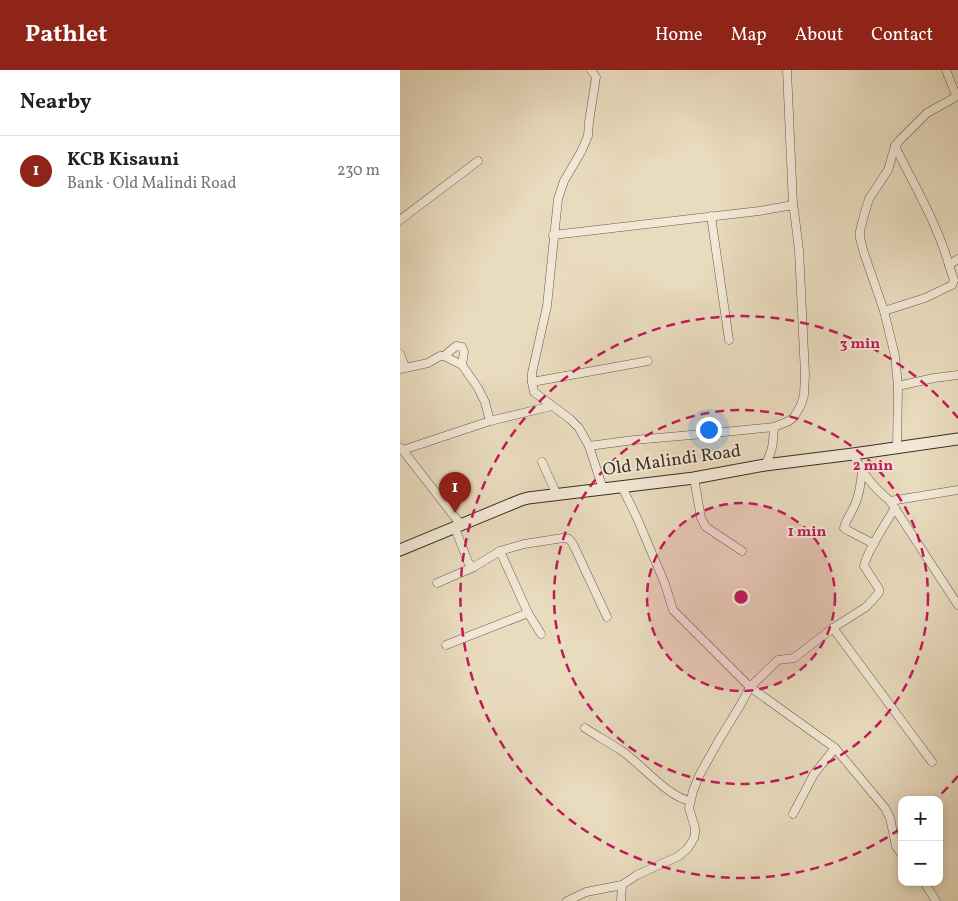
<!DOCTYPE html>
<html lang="en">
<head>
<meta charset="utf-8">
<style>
  body { margin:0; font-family:Vollkorn,serif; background:#f6f6f6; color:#202124 }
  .controls { position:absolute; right:15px; bottom:15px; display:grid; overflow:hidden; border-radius:10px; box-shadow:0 2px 8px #0003 }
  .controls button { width:45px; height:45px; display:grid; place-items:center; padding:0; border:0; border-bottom:1px solid #e0e0e0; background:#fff; color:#202124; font:25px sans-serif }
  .you { position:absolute; left:308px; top:359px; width:18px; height:18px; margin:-12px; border:4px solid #fff; border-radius:50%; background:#1a73e8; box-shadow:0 0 0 8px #1a73e833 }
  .badge { display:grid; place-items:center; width:32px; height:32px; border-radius:50%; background:#8f2418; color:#fff; font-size:16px; font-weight:700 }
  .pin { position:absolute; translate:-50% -41px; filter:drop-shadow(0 1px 2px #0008) }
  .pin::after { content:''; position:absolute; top:26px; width:18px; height:15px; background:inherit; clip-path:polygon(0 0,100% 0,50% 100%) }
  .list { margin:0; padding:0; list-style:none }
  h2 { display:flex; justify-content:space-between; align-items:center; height:65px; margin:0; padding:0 20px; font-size:21px }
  h2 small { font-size:16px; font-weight:400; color:#757577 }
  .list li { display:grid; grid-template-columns:32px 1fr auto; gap:15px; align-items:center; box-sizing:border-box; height:70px; padding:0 20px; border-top:1px solid #e0e0e0 }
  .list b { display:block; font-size:19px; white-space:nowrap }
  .list p { margin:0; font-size:16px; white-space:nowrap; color:#757577 }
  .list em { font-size:16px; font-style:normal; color:#757577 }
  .map { position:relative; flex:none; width:558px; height:831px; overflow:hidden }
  header { display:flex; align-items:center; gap:30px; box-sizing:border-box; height:70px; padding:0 25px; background:#8f2418; color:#fff }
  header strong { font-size:24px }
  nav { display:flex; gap:28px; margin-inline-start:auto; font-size:18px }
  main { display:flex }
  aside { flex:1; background:#fff }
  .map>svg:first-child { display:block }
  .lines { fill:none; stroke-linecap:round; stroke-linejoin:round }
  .minor-casing { stroke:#675a4a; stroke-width:9 }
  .secondary-casing { stroke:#3c2f24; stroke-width:13 }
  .minor { stroke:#f1e8d5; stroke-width:8 }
  .secondary { stroke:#f1e8d5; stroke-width:11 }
  .ring { fill:none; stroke:#c2185b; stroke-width:2.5; stroke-dasharray:9 6 }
  .labels { text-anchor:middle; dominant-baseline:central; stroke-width:4; stroke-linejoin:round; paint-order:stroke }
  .street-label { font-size:18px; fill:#3c2f24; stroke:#f1e8d5 }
  .centre { fill:#c2185b; stroke:#f1e8d5; stroke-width:2.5 }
  .ring-label { font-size:15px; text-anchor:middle; font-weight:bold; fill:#c2185b; stroke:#f1e8d5; stroke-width:4; stroke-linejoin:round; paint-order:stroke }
</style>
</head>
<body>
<header>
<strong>Pathlet</strong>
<nav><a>Home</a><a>Map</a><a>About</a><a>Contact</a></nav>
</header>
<main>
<aside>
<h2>Nearby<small></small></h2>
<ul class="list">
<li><span class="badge">1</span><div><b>KCB Kisauni</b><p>Bank · Old Malindi Road</p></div><em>230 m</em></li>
</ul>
</aside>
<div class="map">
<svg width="558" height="831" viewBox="0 0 558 831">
  <rect width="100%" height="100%" fill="#e9dbbe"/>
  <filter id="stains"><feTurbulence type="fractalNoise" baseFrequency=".004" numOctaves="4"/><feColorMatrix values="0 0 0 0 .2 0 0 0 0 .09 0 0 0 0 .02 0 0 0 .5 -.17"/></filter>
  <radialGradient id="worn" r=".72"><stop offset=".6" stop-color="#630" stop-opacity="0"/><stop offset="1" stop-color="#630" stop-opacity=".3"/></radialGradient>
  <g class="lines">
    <defs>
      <g id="minor">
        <polyline points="191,0 196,7 189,52 188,66 181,82 164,111 158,129 147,236 132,303 132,312 134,322 170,349 179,358 189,376 203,419"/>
        <polyline points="387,0 393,135"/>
        <path d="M495 76C514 115 537 153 549 195"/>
        <polyline points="311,146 329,270"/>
        <polyline points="0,150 78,91"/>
        <polyline points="153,165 359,141 393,135 394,140 399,180 405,304 404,325 401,335 394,347 389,351 374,357 314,363 234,370 189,376"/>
        <polyline points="484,241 525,228 552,215 554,210 549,195 558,189"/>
        <polyline points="0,284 5,297"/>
        <polyline points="44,286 56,276 62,277 64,282 62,295"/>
        <polyline points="0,299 28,293 40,286 44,286 62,295 78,318 85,332 90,351"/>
        <polyline points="132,312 248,291"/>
        <polyline points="498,316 534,308 558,305"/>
        <polyline points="497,377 498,316 495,286 484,241 464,183 460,168 460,161 463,149 469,129 488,100 495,76 499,71 527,43 554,28 556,25 546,0"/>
        <polyline points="1,378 61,455"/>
        <polyline points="3,380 90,351 152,336"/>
        <path d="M453 384C464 405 472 416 490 431L558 535"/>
        <polyline points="142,392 157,425"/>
        <path d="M365 395C373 380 373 374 374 357"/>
        <path d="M462 401C461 412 460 422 456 432 453 441 446 449 444 458L449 461 474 474"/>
        <polyline points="294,408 301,448 306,457 342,481"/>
        <polyline points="222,417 237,448 265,514 273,540 350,617 435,678 485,738 490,748 496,776 502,785"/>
        <polyline points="490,431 558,420"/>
        <polyline points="55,458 68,492 71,496 74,497 100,481 124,474 163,468 169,469 173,474 207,547"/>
        <polyline points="100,481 128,543 141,564"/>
        <polyline points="37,513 74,497"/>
        <polyline points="433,558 532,692"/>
        <polyline points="46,575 128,543"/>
        <path d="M185 658C197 666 210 673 222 681 241 694 268 727 290 731"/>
        <polyline points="393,744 414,704 435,678"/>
        <polyline points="524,812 536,831"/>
        <polyline points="167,831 186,822 222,815"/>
        <path d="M221 831 222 815 237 805 279 786 288 778 294 768 295 763V758L289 738 293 721 299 706 319 670 341 634 350 617 378 590 394 588 433 558 466 537 477 525 479 522V519L464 496C467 481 486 453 495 438"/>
      </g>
      <polyline id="secondary" points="0,480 121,430 128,428 294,408 365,395 453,384 558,369"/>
    </defs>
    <use href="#minor" class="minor-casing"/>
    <use href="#secondary" class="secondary-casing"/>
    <use href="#minor" class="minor"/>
    <use href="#secondary" class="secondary"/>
  </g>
  <circle cx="341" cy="527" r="94" fill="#c2185b" fill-opacity=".12"/>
  <g class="ring">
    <circle cx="341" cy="527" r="94"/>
    <circle cx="341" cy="527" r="187"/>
    <path d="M558 706A281 281 0 0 1 536 729M500 759A281 281 0 1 1 558 348"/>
  </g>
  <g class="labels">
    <g class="street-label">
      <text transform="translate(272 391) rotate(-8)">Old Malindi Road</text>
    </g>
  </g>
  <circle cx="341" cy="527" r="8" class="centre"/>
  <g class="ring-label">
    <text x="460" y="278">3 min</text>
    <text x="473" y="400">2 min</text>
    <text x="407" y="466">1 min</text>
  </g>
  <rect width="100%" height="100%" filter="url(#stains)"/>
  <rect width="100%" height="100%" fill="url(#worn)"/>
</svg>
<div class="controls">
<button>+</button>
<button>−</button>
</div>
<div class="you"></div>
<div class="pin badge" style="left:55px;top:443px">1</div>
</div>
</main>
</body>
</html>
